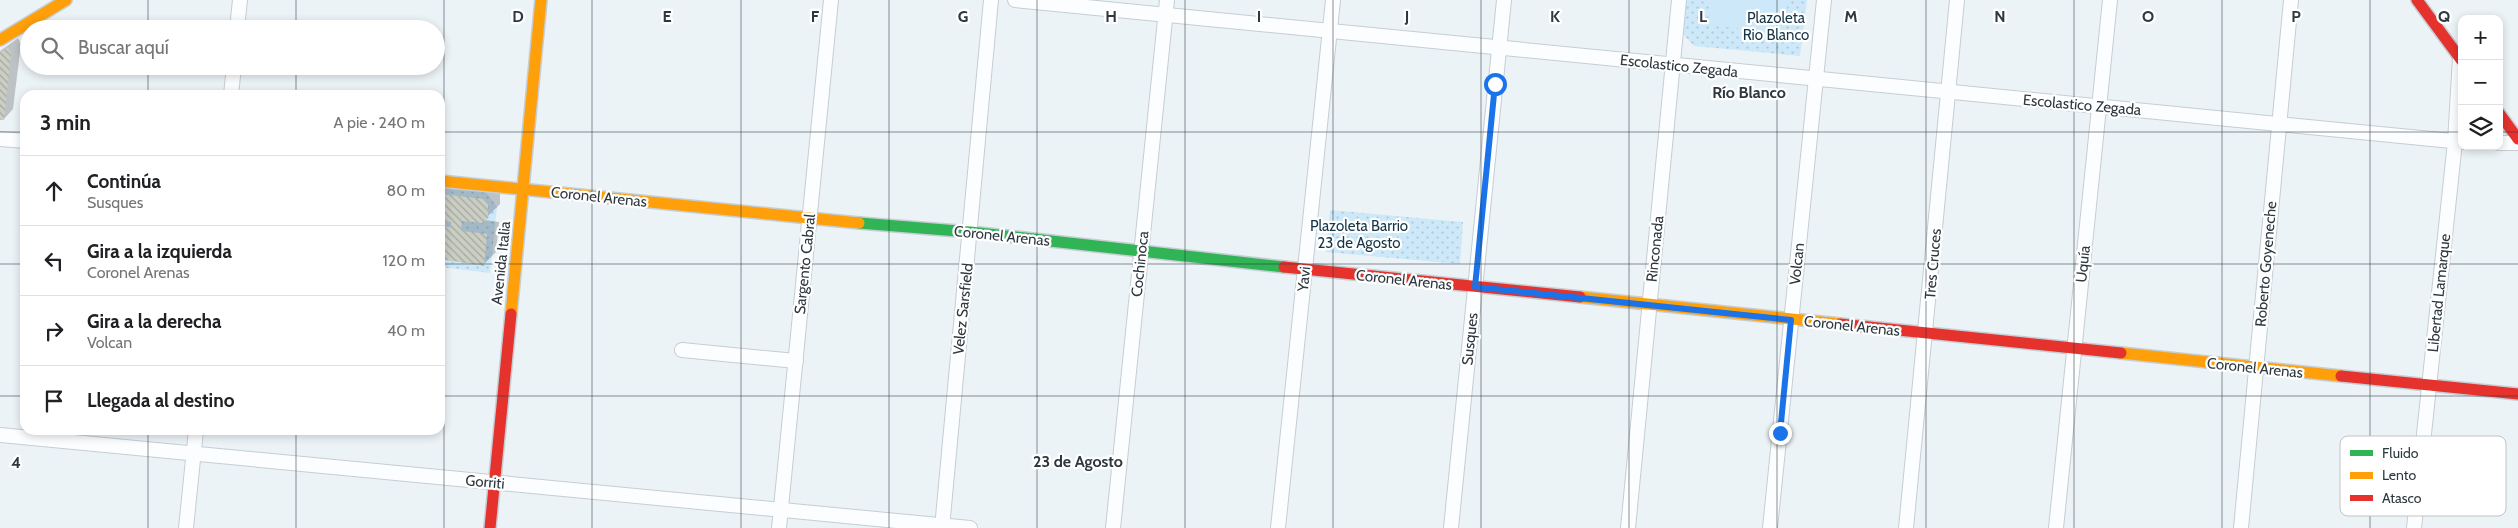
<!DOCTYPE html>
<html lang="es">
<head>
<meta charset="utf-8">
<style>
  body { margin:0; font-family:Cabin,sans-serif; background:#f6f6f6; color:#202124 }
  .controls { position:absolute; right:15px; top:15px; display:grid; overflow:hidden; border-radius:10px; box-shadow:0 2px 8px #0003 }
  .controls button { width:45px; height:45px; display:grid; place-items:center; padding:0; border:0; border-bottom:1px solid #e0e0e0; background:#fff; color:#202124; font:25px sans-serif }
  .stop { position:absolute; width:15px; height:15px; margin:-11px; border:4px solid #1a73e8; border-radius:50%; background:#fff }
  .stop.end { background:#1a73e8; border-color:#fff; box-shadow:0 1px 5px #0008 }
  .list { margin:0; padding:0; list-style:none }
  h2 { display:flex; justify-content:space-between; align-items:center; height:65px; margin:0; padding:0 20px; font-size:21px }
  h2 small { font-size:16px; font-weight:400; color:#757577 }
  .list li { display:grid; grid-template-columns:32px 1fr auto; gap:15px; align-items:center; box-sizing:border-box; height:70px; padding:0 20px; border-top:1px solid #e0e0e0 }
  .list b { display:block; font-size:19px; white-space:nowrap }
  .list p { margin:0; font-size:16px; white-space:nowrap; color:#757577 }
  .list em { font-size:16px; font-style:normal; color:#757577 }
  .icon { flex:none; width:28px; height:28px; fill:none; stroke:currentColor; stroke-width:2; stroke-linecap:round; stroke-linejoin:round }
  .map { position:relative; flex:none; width:2518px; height:528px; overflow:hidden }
  .search { position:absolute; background:#fff; box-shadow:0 2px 8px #0003; left:20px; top:20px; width:425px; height:55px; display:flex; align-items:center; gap:12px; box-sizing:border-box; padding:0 18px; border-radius:28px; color:#757577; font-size:19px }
  .panel { position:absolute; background:#fff; box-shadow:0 2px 8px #0003; left:20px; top:90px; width:425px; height:345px; border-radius:15px }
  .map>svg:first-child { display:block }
  .grass { fill:url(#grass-dots) }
  .pitch { fill:#cce8f9 }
  .shadow { fill:#0003 }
  .building { fill:url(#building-back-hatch) }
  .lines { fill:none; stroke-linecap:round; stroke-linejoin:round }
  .street-casing { stroke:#c5ced4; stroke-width:16 }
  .fast-casing { stroke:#c5ced4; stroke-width:14 }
  .slow-casing { stroke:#c5ced4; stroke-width:14 }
  .jam-casing { stroke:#c5ced4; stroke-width:14 }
  .street { stroke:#fcfdfe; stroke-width:14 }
  .fast { stroke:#30b455; stroke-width:11 }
  .slow { stroke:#ff9f0a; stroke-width:11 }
  .jam { stroke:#e5322d; stroke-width:11 }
  .route { stroke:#1a73e8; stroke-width:6 }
  .grid { fill:none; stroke:#2d383f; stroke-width:1; stroke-opacity:0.55 }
  .labels { text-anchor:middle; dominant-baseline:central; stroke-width:4.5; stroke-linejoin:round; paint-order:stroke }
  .park-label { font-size:15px; fill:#163546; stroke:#fff }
  .street-label { font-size:15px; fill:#2d383f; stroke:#fff }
  .neighbourhood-label { font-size:16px; font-weight:bold; fill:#2d383f; stroke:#fff }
  .key { fill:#fff; stroke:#c0c3c5; stroke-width:1 }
  .key-label { font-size:14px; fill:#2d383f }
  .grid-label { font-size:16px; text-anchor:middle; font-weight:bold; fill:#2d383f; stroke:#fff; stroke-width:4.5; stroke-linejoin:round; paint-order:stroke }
</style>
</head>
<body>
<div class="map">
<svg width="2518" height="528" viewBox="0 0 2518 528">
  <defs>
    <pattern id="grass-dots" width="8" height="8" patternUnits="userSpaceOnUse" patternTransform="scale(1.25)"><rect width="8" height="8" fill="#cce8f9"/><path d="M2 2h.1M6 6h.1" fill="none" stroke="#b0c8d6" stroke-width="1.8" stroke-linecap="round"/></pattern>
    <pattern id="building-back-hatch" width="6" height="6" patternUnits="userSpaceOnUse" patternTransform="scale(1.25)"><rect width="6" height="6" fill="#cbcec3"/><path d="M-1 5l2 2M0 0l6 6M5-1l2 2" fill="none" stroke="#a5a8a0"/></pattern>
  </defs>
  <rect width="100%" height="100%" fill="#ecf3f7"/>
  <g class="grass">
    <polygon points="1685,0 1807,0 1800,56 1694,46 1681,32"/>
    <polygon points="440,187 486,192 497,207 490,273 440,267"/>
    <polygon points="1330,210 1463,222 1460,264 1326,252"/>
  </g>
  <polygon class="pitch" points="1711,0 1788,0 1784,33 1708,25"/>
  <g class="shadow">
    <polygon points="18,38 21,44 13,109 4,119 0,119 0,51"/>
    <polygon points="440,181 500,189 500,204 484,220 499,222 496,252 484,264 440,258"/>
  </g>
  <g class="building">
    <polygon points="8,47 11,54 4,120 0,120 0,53"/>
    <polygon points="440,194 484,199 488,202 488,218 482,223 462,221 461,231 487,234 484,266 440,259 440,226 451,227 451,222 440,220"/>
  </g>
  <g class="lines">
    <defs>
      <g id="street">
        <polyline points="1015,0 2462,142"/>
        <polyline points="237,29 240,0"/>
        <polyline points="231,95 234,66"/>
        <polyline points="0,139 25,141"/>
        <polyline points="2499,143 2518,143"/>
        <polyline points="682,350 796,361"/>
        <polyline points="0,435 970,528"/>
        <polyline points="186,528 196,430"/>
        <polyline points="779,528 831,0"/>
        <polyline points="942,528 991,0"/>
        <polyline points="1113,528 1167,0"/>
        <polyline points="1278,528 1333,0"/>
        <polyline points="1451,528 1504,0"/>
        <polyline points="1628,528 1679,0"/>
        <polyline points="1770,528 1824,0"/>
        <polyline points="1906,528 1957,0"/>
        <polyline points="2056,528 2110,0"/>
        <polyline points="2241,528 2291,0"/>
        <polyline points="2414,528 2455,142 2460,58"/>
      </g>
      <polyline id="fast" points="859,223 970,232 1284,267"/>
      <g id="slow">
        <polyline points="0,40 66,0"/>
        <polyline points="440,181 859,223"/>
        <polyline points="1580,297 1840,324"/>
        <polyline points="511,314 541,0"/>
        <polyline points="2121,353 2341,376"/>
      </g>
      <g id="jam">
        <polyline points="2417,0 2462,61"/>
        <polyline points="2499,113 2518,139"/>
        <polyline points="1284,267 1580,297"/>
        <polyline points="1840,324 2121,353"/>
        <polyline points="2341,376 2518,394"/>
        <polyline points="490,528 511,314"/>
      </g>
    </defs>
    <use href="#street" class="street-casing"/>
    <use href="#fast" class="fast-casing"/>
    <use href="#slow" class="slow-casing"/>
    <use href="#jam" class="jam-casing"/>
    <use href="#street" class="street"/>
    <use href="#fast" class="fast"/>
    <use href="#slow" class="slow"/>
    <use href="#jam" class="jam"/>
  </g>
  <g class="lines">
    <polyline class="route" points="1495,84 1475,287 1791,320 1780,433"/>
  </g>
  <path class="grid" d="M148 0V29M296 0V29M444 0V528M592 0V528M741 0V528M889 0V528M1037 0V528M1185 0V528M1333 0V528M1481 0V528M1629 0V528M1777 0V528M1926 0V528M2074 0V528M2222 0V528M2370 0V528M148 66V95M296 66V95M0 132H25M440 132H2462M2499 132H2518M0 264H25M440 264H2518M0 396H25M440 396H2518M148 430V528M296 430V528"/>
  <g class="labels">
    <g class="park-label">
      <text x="1776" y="18">Plazoleta<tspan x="1776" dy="17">Rio Blanco</tspan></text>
      <text x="1359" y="226">Plazoleta Barrio<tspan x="1359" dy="17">23 de Agosto</tspan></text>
    </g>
    <g class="street-label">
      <text transform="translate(1679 66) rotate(6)">Escolastico Zegada</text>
      <text transform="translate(2082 105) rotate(5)">Escolastico Zegada</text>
      <text transform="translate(599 197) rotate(6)">Coronel Arenas</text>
      <text transform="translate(1002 236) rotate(6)">Coronel Arenas</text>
      <text transform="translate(1655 249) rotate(-84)">Rinconada</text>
      <text transform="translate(501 263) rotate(-84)">Avenida Italia</text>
      <text transform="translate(805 264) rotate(-84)">Sargento Cabral</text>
      <text transform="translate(1140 264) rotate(-84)">Cochinoca</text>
      <text transform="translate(1797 264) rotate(-84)">Volcan</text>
      <text transform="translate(1933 264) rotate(-85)">Tres Cruces</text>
      <text transform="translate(2083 264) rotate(-84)">Uquía</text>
      <text transform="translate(2266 264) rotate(-85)">Roberto Goyeneche</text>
      <text transform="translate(1304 279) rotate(-84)">Yavi</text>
      <text transform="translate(1404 280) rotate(6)">Coronel Arenas</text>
      <text transform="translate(2439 293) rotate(-84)">Libertad Lamarque</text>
      <text transform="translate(963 309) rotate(-84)">Velez Sarsfield</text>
      <text transform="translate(1852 326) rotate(6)">Coronel Arenas</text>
      <text transform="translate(1470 339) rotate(-84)">Susques</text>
      <text transform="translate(2255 368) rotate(6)">Coronel Arenas</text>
      <text transform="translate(485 482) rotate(5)">Gorriti</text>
    </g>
    <g class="neighbourhood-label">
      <text x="1749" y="92">Río Blanco</text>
      <text x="1078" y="461">23 de Agosto</text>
    </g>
  </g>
  <rect x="2340" y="436" width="166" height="80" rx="8" class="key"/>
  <rect x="2350" y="450" width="23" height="6" fill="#30b455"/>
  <rect x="2350" y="472" width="23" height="7" fill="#ff9f0a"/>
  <rect x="2350" y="495" width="23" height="6" fill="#e5322d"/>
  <g class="key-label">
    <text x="2382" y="458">Fluido</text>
    <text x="2382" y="480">Lento</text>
    <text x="2382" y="503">Atasco</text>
  </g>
  <g class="grid-label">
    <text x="518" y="22">D</text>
    <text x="667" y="22">E</text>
    <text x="815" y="22">F</text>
    <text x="963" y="22">G</text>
    <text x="1111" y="22">H</text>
    <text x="1259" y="22">I</text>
    <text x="1407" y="22">J</text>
    <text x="1555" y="22">K</text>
    <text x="1703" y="22">L</text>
    <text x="1851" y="22">M</text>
    <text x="2000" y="22">N</text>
    <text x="2148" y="22">O</text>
    <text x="2296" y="22">P</text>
    <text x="2444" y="22">Q</text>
    <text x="16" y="468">4</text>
  </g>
</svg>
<div class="controls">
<button>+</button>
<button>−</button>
<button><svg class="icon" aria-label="layers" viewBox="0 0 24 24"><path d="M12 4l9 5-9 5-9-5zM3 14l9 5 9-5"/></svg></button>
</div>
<div class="stop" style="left:1495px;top:84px"></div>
<div class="stop end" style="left:1780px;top:433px"></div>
<div class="search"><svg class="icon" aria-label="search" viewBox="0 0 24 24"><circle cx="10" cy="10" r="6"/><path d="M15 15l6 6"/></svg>Buscar aquí</div>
<section class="panel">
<h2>3 min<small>A pie · 240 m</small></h2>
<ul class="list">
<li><svg class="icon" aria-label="ahead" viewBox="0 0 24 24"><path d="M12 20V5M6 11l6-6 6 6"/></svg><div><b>Continúa</b><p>Susques</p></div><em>80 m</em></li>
<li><svg class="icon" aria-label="left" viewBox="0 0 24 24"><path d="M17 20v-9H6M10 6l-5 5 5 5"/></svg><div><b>Gira a la izquierda</b><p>Coronel Arenas</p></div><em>120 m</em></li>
<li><svg class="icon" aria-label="right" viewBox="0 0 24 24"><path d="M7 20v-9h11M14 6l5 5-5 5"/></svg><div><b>Gira a la derecha</b><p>Volcan</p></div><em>40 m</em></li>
<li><svg class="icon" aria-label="arrive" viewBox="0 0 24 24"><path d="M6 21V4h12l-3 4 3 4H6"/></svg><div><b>Llegada al destino</b></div></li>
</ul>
</section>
</div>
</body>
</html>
